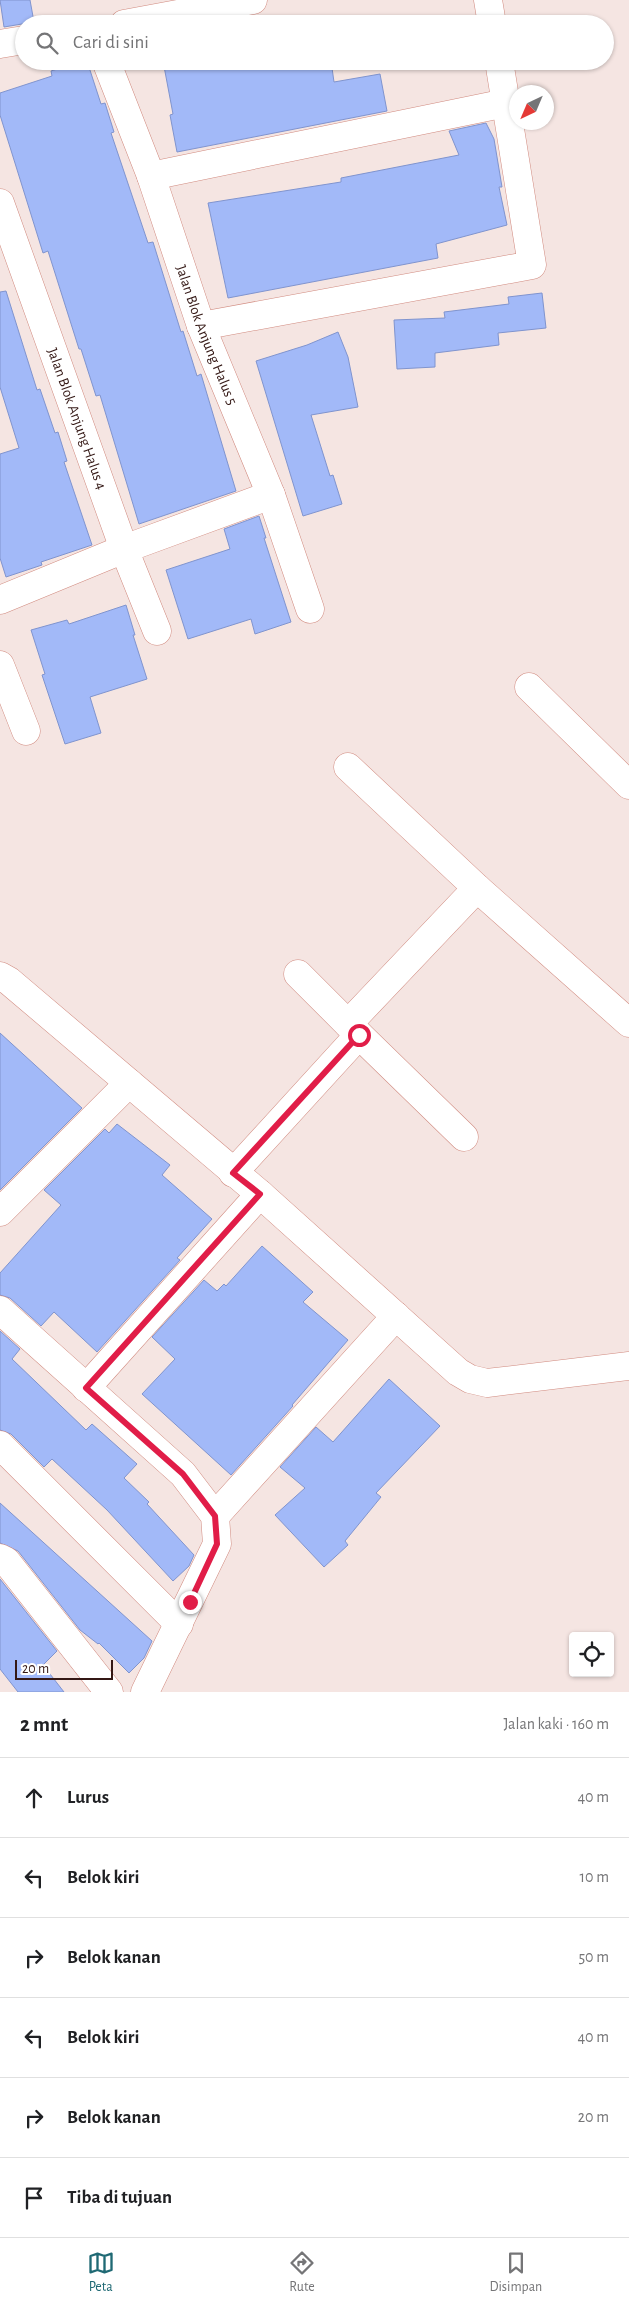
<!DOCTYPE html>
<html lang="id">
<head>
<meta charset="utf-8">
<style>
  body { margin:0; font-family:"Alegreya Sans",sans-serif; background:#f6f6f6; color:#202124 }
  .controls { position:absolute; right:15px; bottom:15px; display:grid; overflow:hidden; border-radius:5px; box-shadow:0 1px 4px #0004 }
  .controls button { width:45px; height:45px; display:grid; place-items:center; padding:0; border:0; border-bottom:1px solid #e0e0e0; background:#fff; color:#202124; font:25px sans-serif }
  .compass { position:absolute; left:509px; top:85px; width:45px; height:45px; border-radius:50%; background:#fff; box-shadow:0 1px 4px #0004; rotate:224deg }
  .scale { position:absolute; left:15px; bottom:12px; width:98px; box-sizing:border-box; padding-left:5px; border:2px solid #341815; border-top:0; font-size:14px; line-height:18px; white-space:nowrap; color:#341815; -webkit-text-stroke:4px #fff; paint-order:stroke }
  .stop { position:absolute; width:15px; height:15px; margin:-11px; border:4px solid #e11d48; border-radius:50%; background:#fff }
  .stop.end { background:#e11d48; border-color:#fff; box-shadow:0 1px 5px #0008 }
  .list { margin:0; padding:0; list-style:none }
  h2 { display:flex; justify-content:space-between; align-items:center; height:65px; margin:0; padding:0 20px; font-size:21px }
  h2 small { font-size:16px; font-weight:400; color:#757577 }
  .list li { display:grid; grid-template-columns:32px 1fr auto; gap:15px; align-items:center; box-sizing:border-box; height:80px; padding:0 20px; border-top:1px solid #e0e0e0 }
  .list b { display:block; font-size:19px; white-space:nowrap }
  .list em { font-size:16px; font-style:normal; color:#757577 }
  .icon { flex:none; width:28px; height:28px; fill:none; stroke:currentColor; stroke-width:2; stroke-linecap:round; stroke-linejoin:round }
  .map { position:relative; flex:none; width:629px; height:1692px; overflow:hidden }
  .search { position:absolute; background:#fff; box-shadow:0 1px 4px #0004; left:15px; right:15px; top:15px; height:55px; display:flex; align-items:center; gap:12px; box-sizing:border-box; padding:0 18px; border-radius:28px; color:#757577; font-size:19px }
  .sheet { height:545px; background:#fff }
  nav { display:flex; justify-content:space-around; align-items:center; box-sizing:border-box; height:70px; border-top:1px solid #e0e0e0; background:#fff; font-size:14px; color:#757577 }
  nav a { display:grid; justify-items:center; gap:2px }
  nav .on { color:#1f6974 }
  .map>svg:first-child { display:block }
  .building { fill:#a2b9f8; stroke:#8094ce }
  .lines { fill:none; stroke-linecap:round; stroke-linejoin:round }
  .minor-casing { stroke:#d18a7f; stroke-width:29 }
  .minor { stroke:#fff; stroke-width:28 }
  .route { stroke:#e11d48; stroke-width:6 }
  .labels { text-anchor:middle; dominant-baseline:central; stroke-width:4; stroke-linejoin:round; paint-order:stroke }
  .street-label { font-size:15px; fill:#341815; stroke:#fff }
</style>
</head>
<body>
<div class="map">
<svg width="629" height="1692" viewBox="0 0 629 1692">
  <rect width="100%" height="100%" fill="#f5e5e2"/>
  <g class="building">
    <polygon points="0,0 30,0 34,22 4,27"/>
    <polygon points="83,61 87,61 101,104 105,103 114,132 111,133 148,243 153,242 181,332 183,331 197,376 201,374 236,491 139,524 100,395 96,396 81,349 79,349 48,251 43,253 0,115 0,93 52,76 51,71"/>
    <polygon points="163,61 331,61 334,82 380,74 387,111 177,152 170,115 173,114"/>
    <polygon points="486,123 494,139 502,187 499,187 507,225 436,244 438,258 228,298 208,203 341,182 341,178 459,155 449,131"/>
    <polygon points="6,291 37,390 40,389 55,433 58,432 67,461 64,462 92,545 41,562 42,565 6,577 0,558 0,454 19,448 0,387 0,292"/>
    <polygon points="542,293 546,328 498,333 499,345 435,353 435,367 397,369 394,320 445,318 444,312 509,304 508,297"/>
    <polygon points="338,332 348,357 358,407 311,415 330,476 333,475 342,504 303,516 256,361 307,345"/>
    <polygon points="259,516 266,538 264,538 291,622 255,634 251,619 188,639 166,570 230,549 224,529"/>
    <polygon points="126,605 135,635 133,635 147,679 90,697 101,733 65,744 42,675 45,674 31,630 67,620 69,624"/>
    <polygon points="0,1033 82,1108 0,1190"/>
    <polygon points="117,1124 170,1165 162,1175 212,1219 177,1258 180,1260 97,1352 54,1312 41,1326 10,1298 0,1295 0,1273 61,1205 44,1190 105,1129 109,1133"/>
    <polygon points="262,1246 313,1292 303,1302 348,1340 292,1405 293,1406 231,1475 142,1394 175,1359 152,1337 204,1280 217,1291 224,1284 226,1286"/>
    <polygon points="0,1331 20,1349 12,1359 86,1430 92,1424 137,1464 124,1478 149,1502 147,1504 194,1555 189,1566 173,1581 107,1510 52,1459 44,1467 11,1434 0,1430"/>
    <polygon points="389,1379 440,1426 376,1493 381,1497 345,1541 348,1545 324,1567 275,1515 305,1488 280,1467 316,1427 333,1442"/>
    <polygon points="0,1503 152,1641 144,1658 129,1673 99,1643 98,1644 80,1630 18,1551 0,1543"/>
    <polygon points="0,1579 57,1651 43,1665 64,1692 18,1692 0,1669"/>
  </g>
  <g class="lines">
    <defs>
      <g id="minor">
        <polyline points="488,0 492,24"/>
        <polyline points="124,24 253,0"/>
        <polyline points="0,44 24,40"/>
        <path id="s1" d="M106 61 151 176 201 326 271 495 310 609"/>
        <polyline points="151,176 506,103"/>
        <path id="s2" d="M0 203 124 549 157 631"/>
        <polyline points="201,326 532,265 499,61"/>
        <polyline points="0,600 124,549 271,495"/>
        <polyline points="0,665 26,731"/>
        <polyline points="529,687 629,785"/>
        <polyline points="348,767 477,888 629,1023"/>
        <polyline points="298,974 348,1024"/>
        <polyline points="0,976 9,981 260,1194 458,1372 470,1379 487,1383 629,1366"/>
        <polyline points="464,1137 348,1024 477,888"/>
        <polyline points="233,1173 359,1035"/>
        <polyline points="0,1212 129,1083"/>
        <polyline points="0,1310 183,1474 215,1516 217,1544 145,1692"/>
        <polyline points="86,1388 260,1194"/>
        <polyline points="0,1445 179,1624"/>
        <polyline points="215,1516 396,1316"/>
        <polyline points="0,1558 6,1561 109,1692"/>
      </g>
    </defs>
    <use href="#minor" class="minor-casing"/>
    <use href="#minor" class="minor"/>
  </g>
  <g class="lines">
    <polyline class="route" points="190,1602 217,1544 215,1516 183,1474 86,1388 260,1194 233,1173 359,1035"/>
  </g>
  <g class="labels">
    <g class="street-label">
      <text stroke="none"><textPath href="#s1" startOffset="292">Jalan Blok Anjung Halus 5</textPath></text>
      <text stroke="none"><textPath href="#s2" startOffset="229">Jalan Blok Anjung Halus 4</textPath></text>
    </g>
  </g>
</svg>
<div class="controls">
<button><svg class="icon" aria-label="locate" viewBox="0 0 24 24"><circle cx="12" cy="12" r="6"/><path d="M12 2v4M12 18v4M2 12h4M18 12h4"/></svg></button>
</div>
<svg class="compass" viewBox="-18 -18 36 36"><path d="M0-13l5 13h-10z" fill="#e53935"/><path d="M0 13l5-13h-10z" fill="#757577"/></svg>
<div class="scale">20 m</div>
<div class="stop" style="left:359px;top:1035px"></div>
<div class="stop end" style="left:190px;top:1602px"></div>
<div class="search"><svg class="icon" aria-label="search" viewBox="0 0 24 24"><circle cx="10" cy="10" r="6"/><path d="M15 15l6 6"/></svg>Cari di sini</div>
</div>
<section class="sheet">
<h2>2 mnt<small>Jalan kaki · 160 m</small></h2>
<ul class="list">
<li><svg class="icon" aria-label="ahead" viewBox="0 0 24 24"><path d="M12 20V5M6 11l6-6 6 6"/></svg><div><b>Lurus</b></div><em>40 m</em></li>
<li><svg class="icon" aria-label="left" viewBox="0 0 24 24"><path d="M17 20v-9H6M10 6l-5 5 5 5"/></svg><div><b>Belok kiri</b></div><em>10 m</em></li>
<li><svg class="icon" aria-label="right" viewBox="0 0 24 24"><path d="M7 20v-9h11M14 6l5 5-5 5"/></svg><div><b>Belok kanan</b></div><em>50 m</em></li>
<li><svg class="icon" aria-label="left" viewBox="0 0 24 24"><path d="M17 20v-9H6M10 6l-5 5 5 5"/></svg><div><b>Belok kiri</b></div><em>40 m</em></li>
<li><svg class="icon" aria-label="right" viewBox="0 0 24 24"><path d="M7 20v-9h11M14 6l5 5-5 5"/></svg><div><b>Belok kanan</b></div><em>20 m</em></li>
<li><svg class="icon" aria-label="arrive" viewBox="0 0 24 24"><path d="M6 21V4h12l-3 4 3 4H6"/></svg><div><b>Tiba di tujuan</b></div></li>
</ul>
</section>
<nav>
<a class="on"><svg class="icon" aria-label="map" viewBox="0 0 24 24"><path d="M3 6l6-2 6 2 6-2v14l-6 2-6-2-6 2zM9 4v14M15 6v14"/></svg>Peta</a>
<a><svg class="icon" aria-label="directions" viewBox="0 0 24 24"><path d="M12 3l9 9-9 9-9-9zM9 14v-3h6M13 9l2 2-2 2"/></svg>Rute</a>
<a><svg class="icon" aria-label="saved" viewBox="0 0 24 24"><path d="M7 4h10v16l-5-4-5 4z"/></svg>Disimpan</a>
</nav>
</body>
</html>
